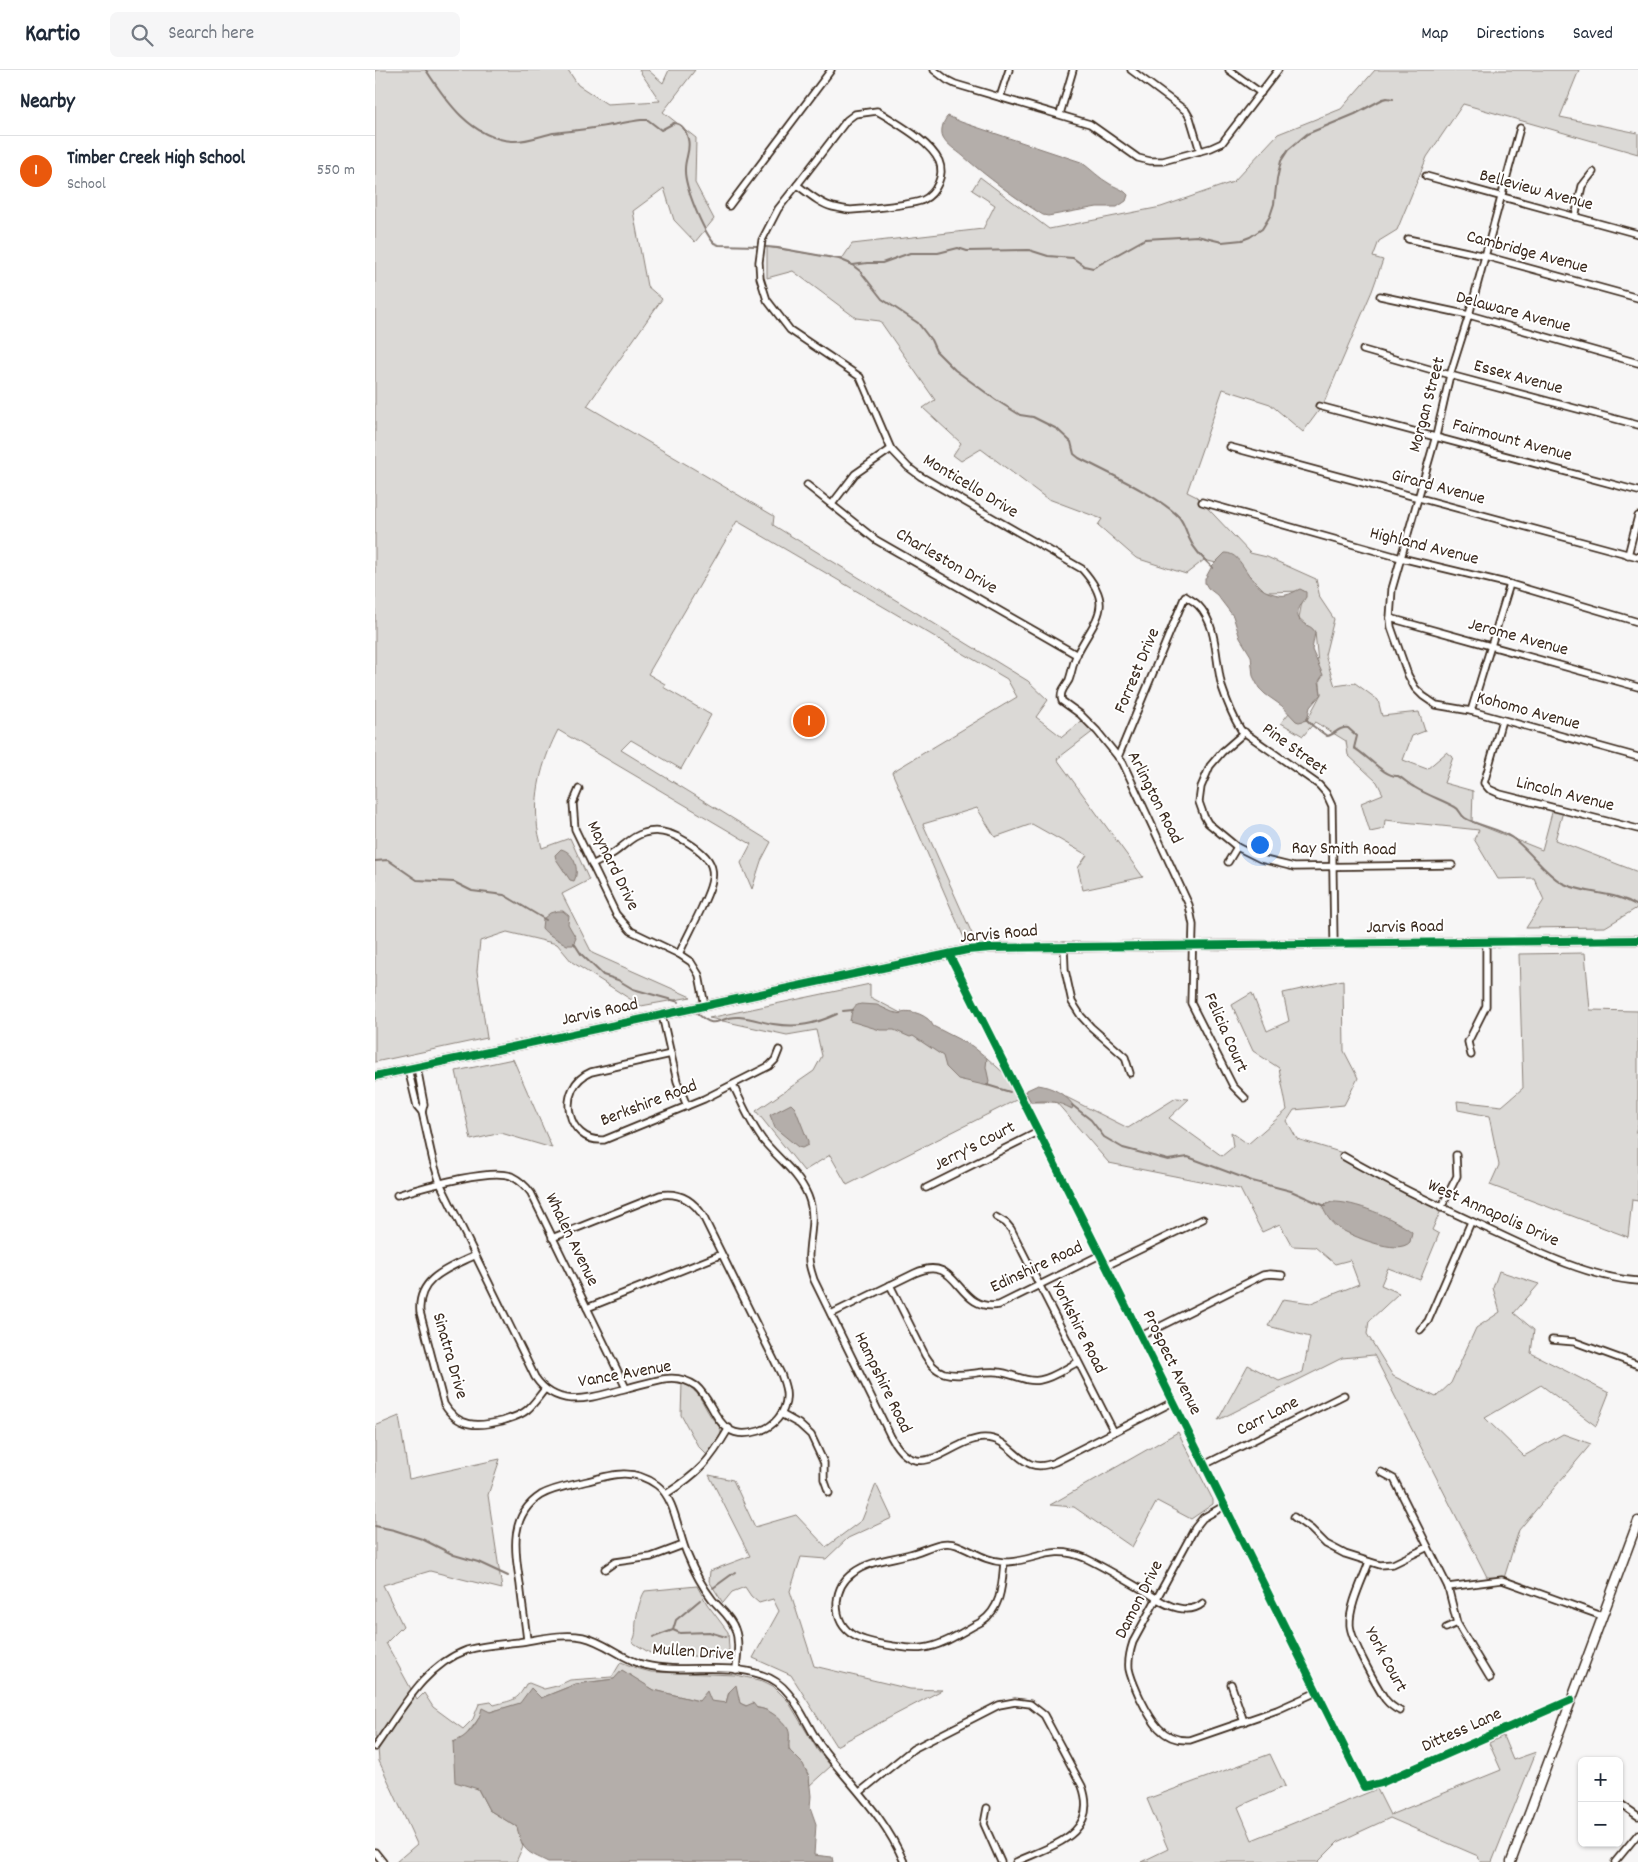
<!DOCTYPE html>
<html lang="en">
<head>
<meta charset="utf-8">
<style>
  body { margin:0; font-family:Dekko,sans-serif; background:#f6f6f7; color:#1f2937 }
  .controls { position:absolute; right:15px; bottom:15px; display:grid; overflow:hidden; border-radius:8px; box-shadow:0 1px 4px #0004 }
  .controls button { width:45px; height:45px; display:grid; place-items:center; padding:0; border:0; border-bottom:1px solid #e0e1e3; background:#fff; color:#1f2937; font:25px sans-serif }
  .you { position:absolute; left:884px; top:774px; width:18px; height:18px; margin:-12px; border:4px solid #fff; border-radius:50%; background:#1a73e8; box-shadow:0 0 0 8px #1a73e833 }
  .badge { display:grid; place-items:center; width:32px; height:32px; border-radius:50%; background:#ea580c; color:#fff; font-size:16px; font-weight:700 }
  .pin { position:absolute; translate:-50% -50%; border:2px solid #fff; box-shadow:0 1px 5px #0006 }
  .list { margin:0; padding:0; list-style:none }
  h2 { display:flex; justify-content:space-between; align-items:center; height:65px; margin:0; padding:0 20px; font-size:21px }
  h2 small { font-size:16px; font-weight:400; color:#747a83 }
  .list li { display:grid; grid-template-columns:32px 1fr auto; gap:15px; align-items:center; box-sizing:border-box; height:70px; padding:0 20px; border-top:1px solid #e0e1e3 }
  .list b { display:block; font-size:19px; white-space:nowrap }
  .list p { margin:0; font-size:16px; white-space:nowrap; color:#747a83 }
  .list em { font-size:16px; font-style:normal; color:#747a83 }
  .icon { flex:none; width:28px; height:28px; fill:none; stroke:currentColor; stroke-width:2; stroke-linecap:round; stroke-linejoin:round }
  .map { position:relative; flex:none; width:1263px; height:1792px; overflow:hidden }
  header { display:flex; align-items:center; gap:30px; box-sizing:border-box; height:70px; padding:0 25px; background:#fff; border-bottom:1px solid #e0e1e3 }
  header strong { font-size:24px }
  nav { display:flex; gap:28px; margin-inline-start:auto; font-size:18px }
  .search { width:350px; height:45px; background:#f6f6f7; display:flex; align-items:center; gap:12px; box-sizing:border-box; padding:0 18px; border-radius:8px; color:#747a83; font-size:19px }
  main { display:flex }
  aside { flex:1; background:#fff }
  .map>svg:first-child { display:block }
  .green { fill:#dbd9d6; stroke:#8b827a }
  .water { fill:#b4aeaa; stroke:#847972 }
  .lines { fill:none; stroke-linecap:round; stroke-linejoin:round }
  .stream { stroke:#847972; stroke-width:2 }
  .street-casing { stroke:#3b2a1e; stroke-width:9 }
  .secondary-casing { stroke:#3b2a1e; stroke-width:11 }
  .street { stroke:#fff; stroke-width:5.5 }
  .secondary { stroke:#fff; stroke-width:8 }
  .cycleway-casing { stroke:#fff; stroke-width:11 }
  .cycleway { stroke:#00873e; stroke-width:8 }
  .labels { text-anchor:middle; dominant-baseline:central; stroke-width:4; stroke-linejoin:round; paint-order:stroke }
  .street-label { font-size:18px; fill:#3b2a1e; stroke:#fff }
</style>
</head>
<body>
<header>
<strong>Kartio</strong>
<div class="search"><svg class="icon" aria-label="search" viewBox="0 0 24 24"><circle cx="10" cy="10" r="6"/><path d="M15 15l6 6"/></svg>Search here</div>
<nav><a>Map</a><a>Directions</a><a>Saved</a></nav>
</header>
<main>
<aside>
<h2>Nearby<small></small></h2>
<ul class="list">
<li><span class="badge">1</span><div><b>Timber Creek High School</b><p>School</p></div><em>550 m</em></li>
</ul>
</aside>
<div class="map">
<svg width="1263" height="1792" viewBox="0 0 1263 1792">
  <rect width="100%" height="100%" fill="#f7f6f6"/>
  <filter id="ink" filterUnits="userSpaceOnUse"><feTurbulence type="fractalNoise" baseFrequency=".02" numOctaves="2"/><feDisplacementMap in="SourceGraphic" scale="10" xChannelSelector="R" yChannelSelector="G"/><feConvolveMatrix kernelMatrix="1 2 1 2 8 2 1 2 1" color-interpolation-filters="sRGB"/></filter>
  <g filter="url(#ink)">
    <g class="green">
      <path d="M0 0H193L203 15 232 34 285 31 264 0H273L288 13 294 0H320L288 42 321 68 320 113 339 149 320 172 299 150 289 118 258 141 272 216 287 229 212 336 399 446 398 455 653 611 673 630 661 647 687 667 709 649 720 660 682 689 768 807 708 820 703 798 712 785 657 754 620 767 602 738 548 754 598 866 589 868 517 702 642 627 632 609 362 451 273 604 290 614 288 617 336 645 306 699 256 670 246 680 396 772 386 791 377 819 366 793 376 774 183 660C169 687 159 720 162 751 162 760 165 769 167 778L195 768 214 810 187 824 217 883 316 927 266 936 197 892 182 874 132 862 105 871 102 901 112 968 0 992Z"/>
      <polygon points="1000,0 1204,0 1185,47 1263,63 1263,84 1088,34 1052,87 1022,160 1004,171 998,187 1008,190 997,221 948,335 928,362 895,334 848,319 812,422 822,427 875,483 892,487 941,509 945,528 959,549 950,585 960,616 980,613 1003,630 1007,646 1044,642 1050,661 1037,666 1028,690 1052,699 1072,682 1078,687 1069,713 1098,721 1097,752 1167,780 1179,735 1189,738 1180,770 1263,802 1262,838 1230,857 1151,858 1169,830 1159,808 1123,809 1099,769 1104,760 1010,750 1009,759 995,762 986,733 1008,724 1002,712 973,685 971,671 940,652 928,666 906,653 914,643 932,650 946,624 940,562 924,548 929,521 891,522 869,500 829,490 811,504 761,488 723,455 727,449 671,428 606,379 586,391 578,385 586,373 548,338 560,330 505,251 481,248 418,201 392,208 392,177 467,189 477,174 608,159 620,135 597,120 605,107 674,159 786,137 858,112 903,64 966,39"/>
      <polygon points="1210,883 1215,940 1263,941 1263,1054 1260,1063 1263,1065 1263,1131 1257,1130 1253,1167 1115,1115 1124,1095 1114,1046 1083,1040 1082,1031 1127,1036 1148,1018 1144,884"/>
      <polygon points="968,910 969,981 983,1008 969,1035 919,1040 912,1051 922,1069 968,1083 1068,1136 1057,1160 1064,1164 1045,1210 1013,1198 1006,1215 1024,1223 994,1251 992,1264 1018,1306 1061,1327 1076,1313 1101,1258 1125,1242 1118,1218 1124,1201 1164,1214 1139,1243 1159,1260 1156,1283 1234,1323 1221,1356 1166,1315 1110,1348 1149,1386 1188,1364 1216,1374 1144,1460 1129,1508 1112,1507 999,1285 967,1288 843,1350 873,1295 904,1311 928,1302 935,1267 893,1256 908,1229 936,1233 984,1214 975,1190 960,1194 940,1177 917,1176 905,1154 887,1162 865,1119 734,1093 681,1032 656,1032 641,1030 472,1115 455,1085 429,1101 381,1041 439,1001 447,986 441,960 412,965 334,948 495,914 495,927 612,988 651,1023 681,1022 753,1058 801,1028 814,1029 794,1048 847,1086 858,1077 856,1062 873,1074 912,1040 904,998 878,981 857,935 877,923 892,961 914,951 908,923"/>
      <polygon points="138,989 177,1078 126,1063 96,1070 81,1001"/>
      <path d="M307 1313C325 1320 327 1334 337 1348 339 1351 346 1357 346 1361 347 1368 336 1379 332 1385L323 1376 306 1345Z"/>
      <path d="M24 1346 34 1409 125 1389 113 1425 127 1519 55 1501 8 1515 28 1556 11 1573 42 1630 49 1623 58 1637 88 1659 98 1649 104 1634 116 1632 119 1635C137 1630 142 1632 151 1614L154 1613 169 1619 182 1616 195 1610 237 1607 246 1592 261 1598 276 1602 361 1605 388 1611 398 1616 413 1631 443 1681 456 1696 434 1716C437 1701 425 1694 417 1684 410 1676 417 1667 412 1658 407 1651 396 1641 388 1639 381 1637 375 1637 369 1635 363 1633 358 1626 354 1622L351 1633 324 1631 279 1620 247 1601 239 1609 201 1614 166 1628 115 1642 105 1647 88 1669 78 1672 114 1740 142 1757 148 1776 141 1792H21L42 1774 4 1691 2 1666 0 1668V1356Z"/>
      <polygon points="803,1362 838,1430 838,1434 816,1449 782,1431 757,1477 699,1437 675,1435"/>
      <polygon points="334,1405 358,1410 380,1457 421,1445 451,1477 487,1450 501,1414 517,1448 473,1468 451,1489 426,1487 415,1521 439,1596 535,1619 567,1620 461,1676 416,1605 378,1588 404,1541 398,1529 384,1533 376,1526 370,1517 357,1522 348,1533 334,1511 335,1501 375,1486"/>
      <path d="M322 1516 332 1534 353 1562 354 1579 352 1584 348 1586 333 1587 285 1584 275 1583 257 1572C262 1565 260 1560 261 1552 262 1542 265 1529 270 1521Z"/>
      <polygon points="1128,1666 1138,1690 1161,1682 1117,1792 1105,1792 1103,1786 1015,1748 963,1772 943,1792 766,1792 793,1779 772,1729 895,1684 910,1716 863,1737 877,1770 1002,1719 1015,1745 1126,1700 1114,1673"/>
    </g>
    <g class="water">
      <path d="M573 46 586 52 706 92C716 99 724 108 735 114 742 118 748 119 753 125L751 131 742 137H722L673 146 668 145C640 128 612 107 588 86 581 80 572 75 568 67 565 61 568 51 573 46Z"/>
      <path d="M850 483C870 483 871 518 899 524 903 525 907 526 911 525 916 524 920 521 925 519L931 522V527C925 536 916 547 931 555 935 557 937 557 940 562L937 580 948 605 944 611 946 624 935 637 932 650 924 652 921 651 907 636 890 624 884 618 878 606 876 586 865 568 858 546 842 525 833 518 830 513V509L837 496Z"/>
      <path d="M186 779C199 782 205 800 199 811L195 810 181 789 180 785Z"/>
      <path d="M182 841H188L194 846 193 854 201 868 198 875H192C184 870 172 865 167 858L168 849 175 843Z"/>
      <path d="M486 934 502 935 517 942 526 944V942C536 939 555 946 558 956L597 976 612 988 611 997 614 1011 613 1016 583 1009 571 997 568 986 538 966 535 967 519 960H505L475 951C477 942 476 936 486 934Z"/>
      <path d="M663 1015C677 1017 690 1024 698 1035L697 1039C682 1031 672 1030 656 1032L651 1023 652 1020Z"/>
      <polygon points="416,1034 420,1038 433,1071 433,1075 427,1078 423,1077 400,1058 395,1045"/>
      <path d="M957 1132C979 1131 1019 1148 1037 1162L1035 1172C1023 1186 976 1166 962 1157 956 1153 951 1145 948 1138L949 1135Z"/>
      <path d="M247 1600 279 1620 324 1631 332 1621 336 1631 351 1633 354 1622 361 1615 365 1633 371 1636 378 1633 382 1638C393 1638 407 1649 413 1659 416 1665 413 1673 414 1680L428 1694 434 1707 436 1726 435 1737 441 1754 439 1785 457 1787 458 1792H173C151 1781 148 1782 142 1757L114 1740 103 1719 80 1712 78 1672C92 1668 104 1653 107 1638L115 1642 145 1633 156 1618 166 1628 201 1614 239 1609Z"/>
    </g>
    <g class="lines">
      <g class="stream">
        <path d="M51 0C71 31 96 68 137 71 150 72 165 66 178 63 193 61 209 60 224 57 238 55 252 52 266 50H273L286 60 299 53C308 54 311 61 313 69 316 80 310 88 310 99 309 116 328 161 339 173L344 175 381 176 403 178 464 189 476 194 485 201 507 229 543 253 556 270 561 281 580 300 621 330 645 345 658 347 682 359 696 372 699 384 704 388C731 402 784 426 804 447 809 453 811 461 814 468 819 480 829 489 838 498"/>
        <polyline points="478,195 492,193 507,193 535,183 563,183 583,178 592,181 654,180 673,186 698,188 709,196 718,198 770,169 822,166 847,172 867,170 875,167 887,159 895,146 899,134 902,109 906,91 913,80 932,64 980,44 1008,29 1012,28 1018,29"/>
        <path d="M931 649 938 656 952 666C960 665 964 656 973 658L982 666 979 678C991 684 1010 708 1023 706 1029 709 1033 714 1039 717 1052 725 1067 730 1080 737 1085 739 1085 745 1090 748 1104 756 1122 758 1136 767 1155 780 1168 802 1187 813 1211 825 1238 821 1261 835"/>
        <polyline points="0,791 13,790 42,810 79,812 97,821 129,825 171,850"/>
        <polyline points="199,873 206,884 228,905 243,910 258,919 304,932"/>
        <polyline points="468,941 478,940"/>
        <path d="M322 943C342 962 343 946 364 947 376 948 387 952 398 954 423 958 440 954 462 944"/>
        <polyline points="612,1015 635,1022"/>
        <polyline points="697,1035 716,1050 729,1067 748,1078 793,1090 813,1087 877,1111 916,1121 950,1136"/>
        <polyline points="0,1456 19,1460 47,1469 79,1485 103,1492 133,1506"/>
        <polyline points="338,1518 360,1502"/>
        <polyline points="298,1560 305,1563 334,1562 351,1567"/>
        <polyline points="298,1560 301,1550 325,1530"/>
        <polyline points="279,1567 298,1560"/>
      </g>
      <defs>
        <g id="street">
          <polyline points="559,0 572,10 580,14 715,54 756,83 763,88 775,91 788,91 836,78 847,73 903,0"/>
          <polyline points="756,0 811,41 815,48 825,81"/>
          <polyline points="854,0 886,23"/>
          <polyline points="625,27 634,0"/>
          <path d="M502 41 509 45C526 56 555 72 564 91 570 105 561 124 548 130 537 135 490 139 476 140 470 140 464 138 458 137 445 134 433 123 422 115L472 50 480 44Z"/>
          <polyline points="685,44 698,0"/>
          <polyline points="1145,58 1094,245 1075,305 1061,366 1017,519 1015,548 1016,557 1033,605 1040,618 1048,626 1061,635 1096,641 1263,687"/>
          <polyline points="1051,106 1263,164"/>
          <path d="M422 115 403 139 387 170 384 192 385 208 392 230 415 260 485 307 516 379 533 397 545 406 707 499C741 537 720 548 702 584 698 592 697 602 694 610 690 617 684 622 687 631L705 644 722 661 748 693 814 835 818 855 816 933 858 1016 870 1028"/>
          <polyline points="354,136 456,0"/>
          <polyline points="1200,147 1207,116 1218,102"/>
          <polyline points="1033,169 1110,186 1263,228"/>
          <polyline points="1005,226 1094,245 1263,293"/>
          <polyline points="988,280 1075,305 1263,355"/>
          <polyline points="944,336 1263,421"/>
          <polyline points="855,377 1263,487"/>
          <polyline points="432,415 501,470 702,585"/>
          <polyline points="827,432 1026,488 1135,514 1263,552"/>
          <polyline points="457,434 480,404 516,379"/>
          <polyline points="1253,485 1263,446"/>
          <polyline points="1015,548 1263,617"/>
          <polyline points="1096,641 1135,514"/>
          <polyline points="1127,650 1109,713 1114,719 1125,724 1263,759"/>
          <polyline points="870,662 847,682 835,696 826,717 824,732 829,746 833,753 862,777 886,789 919,797 1077,795"/>
          <path d="M743 687 810 526C814 529 819 531 823 535 843 555 840 591 847 617 852 632 858 647 866 660L944 715 951 723 957 736 959 874"/>
          <polyline points="204,719 198,733 200,759 241,844 256,861 304,884 316,892 324,905 330,936"/>
          <polyline points="853,792 862,777"/>
          <path d="M217 795C225 791 233 787 240 782 250 775 257 766 269 763 284 758 299 764 312 772 346 793 341 806 326 839 319 854 311 869 304 884"/>
          <polyline points="689,876 690,900 697,932 706,946 716,957 750,987 755,1003"/>
          <polyline points="574,884 731,1196 989,1717 1006,1713 1196,1630"/>
          <polyline points="287,945 302,1011 312,1036"/>
          <path d="M296 984 216 1002C180 1017 191 1073 229 1070L329 1029 394 996 400 990 404 980"/>
          <polyline points="1096,985 1093,972 1111,936 1111,872"/>
          <polyline points="42,997 49,1034 47,1042"/>
          <path d="M33 999 42 1036 47 1042 58 1091 65 1113 160 1307C183 1341 217 1327 249 1319 262 1315 275 1312 288 1309 299 1307 311 1309 321 1316 342 1334 341 1374 384 1361 395 1358 405 1349 409 1338 414 1326 410 1315 406 1304L328 1146C318 1130 304 1122 285 1125L177 1168"/>
          <path d="M358 1015C367 1033 375 1053 387 1069 403 1089 423 1102 433 1126 441 1146 435 1163 434 1183 433 1193 436 1201 439 1210L516 1367C544 1419 575 1369 609 1368 640 1367 644 1408 680 1392L798 1332"/>
          <path d="M968 1086C1018 1115 1069 1139 1122 1163 1164 1183 1217 1208 1263 1211"/>
          <polyline points="551,1118 663,1062"/>
          <path d="M22 1125C47 1118 113 1098 136 1106 144 1110 151 1116 156 1123L251 1318"/>
          <polyline points="1066,1138 1082,1106 1081,1085"/>
          <polyline points="621,1147 631,1153 636,1159 739,1362"/>
          <path d="M99 1186C74 1198 42 1208 45 1242L69 1334C83 1358 103 1357 127 1351 136 1348 145 1346 152 1340 159 1334 164 1326 170 1319"/>
          <polyline points="731,1196 828,1149"/>
          <path d="M515 1215 550 1285C555 1293 560 1300 569 1303 586 1308 606 1300 623 1302 637 1303 651 1313 665 1310 678 1308 691 1298 703 1292"/>
          <polyline points="212,1238 345,1185"/>
          <path d="M456 1244 540 1203C585 1182 580 1243 624 1235L725 1185"/>
          <polyline points="1045,1260 1053,1251 1096,1152"/>
          <polyline points="766,1266 888,1205 895,1204 907,1205"/>
          <polyline points="1177,1270 1200,1272 1263,1295"/>
          <polyline points="406,1344 424,1354 436,1365 449,1393 449,1409 454,1423"/>
          <polyline points="829,1395 969,1325"/>
          <polyline points="1006,1402 1019,1409 1073,1517 1082,1553 1115,1608"/>
          <path d="M291 1424C324 1403 334 1392 354 1358"/>
          <path d="M849 1436 828 1448 820 1458 758 1572C755 1581 753 1590 754 1599 756 1609 761 1619 765 1628 776 1650 787 1672 815 1670L902 1640 942 1622"/>
          <polyline points="919,1447 936,1459 951,1474 970,1484 1005,1495 1018,1494 1053,1477"/>
          <path d="M629 1492C627 1514 627 1538 606 1552 588 1561 568 1576 548 1578 538 1580 527 1577 518 1576 490 1572 461 1567 462 1532 463 1520 468 1510 478 1503 493 1491 517 1489 535 1484 551 1480 566 1469 582 1475 598 1481 610 1491 628 1492 659 1493 675 1473 710 1488 731 1498 752 1511 773 1523 782 1529 792 1536 803 1538 812 1540 821 1539 828 1533"/>
          <path d="M994 1492C988 1509 974 1536 975 1555 976 1570 1001 1615 1010 1629 1014 1634 1019 1638 1025 1641"/>
          <polyline points="230,1499 240,1492 276,1487 308,1475"/>
          <polyline points="1073,1517 1127,1510 1227,1546"/>
          <polyline points="1071,1558 1082,1553"/>
          <path d="M152 1570C150 1552 147 1533 145 1514 140 1482 133 1446 166 1425 180 1417 198 1415 213 1411 238 1404 259 1398 282 1415 301 1429 303 1465 313 1486 319 1501 327 1516 337 1529 345 1539 356 1547 360 1559 365 1572 362 1587 361 1600"/>
          <polyline points="856,1614 869,1652"/>
          <path d="M0 1677C26 1641 48 1596 92 1580 109 1575 127 1574 144 1572 165 1569 188 1563 208 1567 231 1572 248 1590 270 1595 308 1604 349 1592 387 1605 397 1608 407 1615 414 1624 428 1641 435 1662 448 1679 478 1718 509 1745 529 1792"/>
          <path d="M485 1722 538 1679 624 1635 640 1632 655 1634 669 1645 707 1716C725 1765 675 1776 641 1792"/>
          <polyline points="1244,1733 1263,1746"/>
          <polyline points="612,1738 609,1754 626,1792"/>
          <polyline points="0,1782 8,1792"/>
          <polyline points="1240,1792 1263,1764"/>
        </g>
        <g id="secondary">
          <polyline points="0,1006 592,880 616,878 1263,870"/>
          <polyline points="1136,1792 1263,1451"/>
        </g>
      </defs>
      <use href="#street" class="street-casing"/>
      <use href="#secondary" class="secondary-casing"/>
      <use href="#street" class="street"/>
      <use href="#secondary" class="secondary"/>
      <defs>
        <g id="cycleway">
          <polyline points="574,884 731,1196 989,1717 1006,1713 1196,1630"/>
          <polyline points="0,1006 592,880 616,878 1263,870"/>
        </g>
      </defs>
      <use href="#cycleway" class="cycleway-casing"/>
      <use href="#cycleway" class="cycleway"/>
    </g>
  </g>
  <g class="labels">
    <g class="street-label">
      <text transform="translate(1161 121) rotate(15)">Belleview Avenue</text>
      <text transform="translate(1152 183) rotate(15)">Cambridge Avenue</text>
      <text transform="translate(1138 243) rotate(15)">Delaware Avenue</text>
      <text transform="translate(1143 308) rotate(15)">Essex Avenue</text>
      <text transform="translate(1053 335) rotate(-75)">Morgan Street</text>
      <text transform="translate(1137 371) rotate(15)">Fairmount Avenue</text>
      <text transform="translate(595 417) rotate(31)">Monticello Drive</text>
      <text transform="translate(1063 418) rotate(15)">Girard Avenue</text>
      <text transform="translate(1049 477) rotate(14)">Highland Avenue</text>
      <text transform="translate(571 492) rotate(30)">Charleston Drive</text>
      <text transform="translate(1143 568) rotate(15)">Jerome Avenue</text>
      <text transform="translate(763 601) rotate(-67)">Forrest Drive</text>
      <text transform="translate(1153 642) rotate(15)">Kohomo Avenue</text>
      <text transform="translate(919 680) rotate(36)">Pine Street</text>
      <text transform="translate(1190 725) rotate(14)">Lincoln Avenue</text>
      <text transform="translate(779 728) rotate(63)">Arlington Road</text>
      <text transform="translate(969 780) rotate(1)">Ray Smith Road</text>
      <text transform="translate(237 796) rotate(64)">Maynard Drive</text>
      <text transform="translate(1030 858) rotate(-1)">Jarvis Road</text>
      <text transform="translate(624 865) rotate(-5)">Jarvis Road</text>
      <text transform="translate(225 943) rotate(-12)">Jarvis Road</text>
      <text transform="translate(850 963) rotate(66)">Felicia Court</text>
      <text transform="translate(274 1034) rotate(-21)">Berkshire Road</text>
      <text transform="translate(600 1077) rotate(-27)">Jerry's Court</text>
      <text transform="translate(1118 1144) rotate(24)">West Annapolis Drive</text>
      <text transform="translate(196 1170) rotate(64)">Whalen Avenue</text>
      <text transform="translate(662 1198) rotate(-25)">Edinshire Road</text>
      <text transform="translate(703 1258) rotate(63)">Yorkshire Road</text>
      <text transform="translate(74 1286) rotate(74)">Sinatra Drive</text>
      <text transform="translate(796 1293) rotate(64)">Prospect Avenue</text>
      <text transform="translate(250 1305) rotate(-10)">Vance Avenue</text>
      <text transform="translate(507 1313) rotate(64)">Hampshire Road</text>
      <text transform="translate(893 1347) rotate(-27)">Carr Lane</text>
      <text transform="translate(765 1530) rotate(-63)">Damon Drive</text>
      <text transform="translate(318 1583) rotate(4)">Mullen Drive</text>
      <text transform="translate(1010 1590) rotate(62)">York Court</text>
      <text transform="translate(1087 1661) rotate(-24)">Dittess Lane</text>
    </g>
  </g>
</svg>
<div class="controls">
<button>+</button>
<button>−</button>
</div>
<div class="you"></div>
<div class="pin badge" style="left:434px;top:651px">1</div>
</div>
</main>
</body>
</html>
